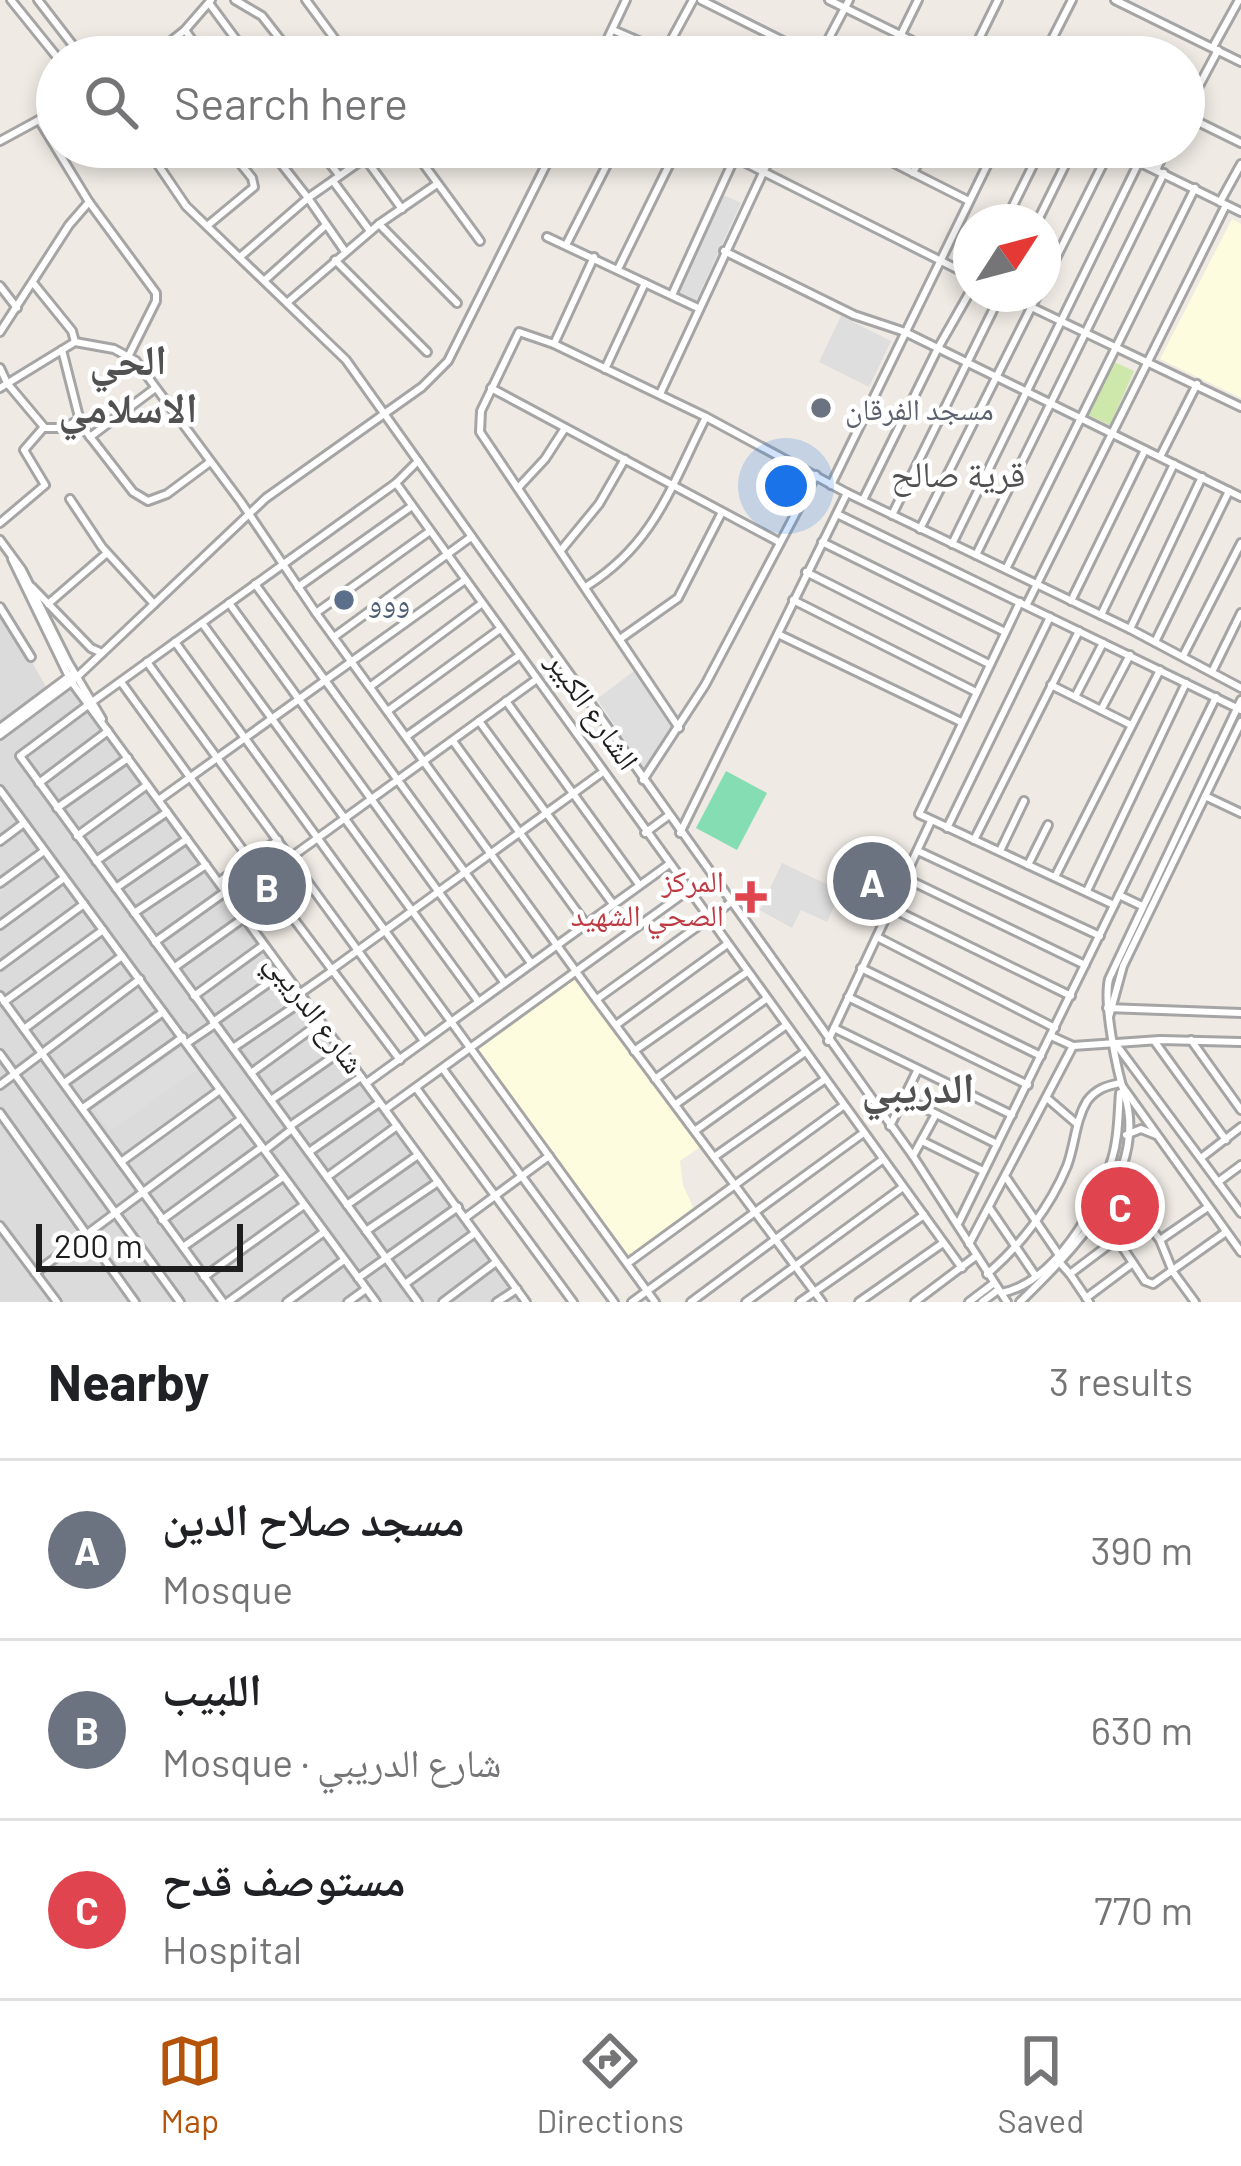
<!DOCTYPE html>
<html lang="en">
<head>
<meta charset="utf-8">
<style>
  body { margin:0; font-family:Barlow,"Noto Naskh Arabic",sans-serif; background:#f6f6f6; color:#202124 }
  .compass { position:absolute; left:953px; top:204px; width:108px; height:108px; border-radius:50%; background:#fff; box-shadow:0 6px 18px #0003; rotate:54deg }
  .scale { position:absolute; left:36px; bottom:30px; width:207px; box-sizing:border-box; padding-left:12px; border:6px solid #1e1e1e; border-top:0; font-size:33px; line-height:42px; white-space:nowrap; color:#1e1e1e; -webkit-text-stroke:9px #fff; paint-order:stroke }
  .you { position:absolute; left:786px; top:486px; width:42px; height:42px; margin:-30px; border:9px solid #fff; border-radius:50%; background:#1a73e8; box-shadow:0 0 0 18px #1a73e833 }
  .badge { display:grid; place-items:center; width:78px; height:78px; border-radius:50%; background:#b45309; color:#fff; font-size:39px; font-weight:700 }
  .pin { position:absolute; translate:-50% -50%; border:6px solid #fff; box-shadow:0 3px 12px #0006 }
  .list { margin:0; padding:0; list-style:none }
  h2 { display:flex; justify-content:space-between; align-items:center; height:156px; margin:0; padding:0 48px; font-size:51px }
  h2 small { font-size:39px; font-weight:400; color:#757577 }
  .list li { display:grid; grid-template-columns:78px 1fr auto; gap:36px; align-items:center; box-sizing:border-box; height:180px; padding:0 48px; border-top:3px solid #e0e0e0 }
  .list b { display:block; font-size:45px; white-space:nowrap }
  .list p { margin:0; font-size:39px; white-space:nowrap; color:#757577 }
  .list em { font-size:39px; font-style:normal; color:#757577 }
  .icon { flex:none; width:66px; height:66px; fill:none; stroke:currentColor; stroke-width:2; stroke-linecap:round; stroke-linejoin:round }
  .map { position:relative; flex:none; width:1241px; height:1302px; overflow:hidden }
  .search { position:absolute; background:#fff; box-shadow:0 6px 18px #0003; left:36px; right:36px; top:36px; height:132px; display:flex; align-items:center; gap:30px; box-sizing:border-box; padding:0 42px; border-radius:66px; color:#757577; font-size:45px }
  .sheet { height:696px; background:#fff }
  nav { display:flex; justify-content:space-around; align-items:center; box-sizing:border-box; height:168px; border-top:3px solid #e0e0e0; background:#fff; font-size:33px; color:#757577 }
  nav a { display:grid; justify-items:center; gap:6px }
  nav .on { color:#b45309 }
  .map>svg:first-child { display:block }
  .residential { fill:#dcdbdb }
  .education { fill:#fefcde }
  .grass { fill:#cee8ab }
  .pitch { fill:#84ddb3 }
  .parking { fill:#dedede }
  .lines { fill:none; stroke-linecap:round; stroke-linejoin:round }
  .minor-casing { stroke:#a5a5a5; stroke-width:12 }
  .tertiary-casing { stroke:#a5a5a5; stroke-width:12 }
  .minor { stroke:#fff; stroke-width:6 }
  .tertiary { stroke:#fff; stroke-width:6 }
  .worship-dot { fill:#6b7280; stroke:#fff; stroke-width:4.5 }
  .service-dot { fill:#5c6f8a; stroke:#fff; stroke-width:4.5 }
  .health-dot { fill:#e0444e; stroke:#fff; stroke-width:4.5 }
  .labels { text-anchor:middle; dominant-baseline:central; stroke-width:9; stroke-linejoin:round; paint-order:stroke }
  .worship-label { font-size:30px; fill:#5b616d; stroke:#fff; text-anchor:start }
  .service-label { font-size:30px; fill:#4e5e75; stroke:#fff; text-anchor:start }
  .street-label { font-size:30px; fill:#1e1e1e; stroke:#fff }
  .health-label { font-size:30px; fill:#be3a42; stroke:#fff; text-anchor:end }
  .quarter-label { font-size:36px; fill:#515151; stroke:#fff }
  .district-label { font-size:42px; font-weight:bold; fill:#515151; stroke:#fff }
</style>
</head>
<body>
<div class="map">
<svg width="1241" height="1302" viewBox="0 0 1241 1302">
  <rect width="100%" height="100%" fill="#efeae4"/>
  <g class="residential">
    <polygon points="0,607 48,690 0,726"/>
    <polygon points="71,681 526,1302 0,1302 0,734"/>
  </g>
  <g class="education">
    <polygon points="1232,219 1241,224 1241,398 1160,359"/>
    <polygon points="576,971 703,1145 680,1161 683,1185 695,1212 627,1262 471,1048"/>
  </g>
  <polygon class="grass" points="1110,360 1134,371 1110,425 1086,414"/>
  <polygon class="pitch" points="726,771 767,793 737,850 696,828"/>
  <g class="parking">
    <polygon points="723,195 741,203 696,301 677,293"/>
    <polygon points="841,316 891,341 869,387 819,362"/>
    <polygon points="634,671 675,726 644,768 597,699"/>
    <polygon points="782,863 841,891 827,922 801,910 792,928 760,910"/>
    <polygon points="183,1047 198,1069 110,1131 94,1109"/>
  </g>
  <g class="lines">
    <defs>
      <g id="minor">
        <polyline points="11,0 57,57"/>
        <polyline points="38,0 82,57"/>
        <polyline points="235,0 262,16 294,57"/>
        <polyline points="306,0 348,57"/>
        <polyline points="701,0 815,57"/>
        <polyline points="829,0 945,57"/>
        <polyline points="1115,0 1241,62"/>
        <polyline points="209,3 249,57"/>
        <polyline points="185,30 204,57"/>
        <polyline points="613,30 676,57"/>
        <polyline points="1048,47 1069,57"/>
        <polyline points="1213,47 1239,0"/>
        <polyline points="599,57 626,0"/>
        <polyline points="662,57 693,0"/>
        <polyline points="819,57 849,0"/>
        <polyline points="890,57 918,0"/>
        <polyline points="970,57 998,0"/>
        <polyline points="1043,57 1072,0"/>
        <polyline points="1184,114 1218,50"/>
        <polyline points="1184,115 1241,143"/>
        <polyline points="39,120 89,202 156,293 156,301 129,355"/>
        <polyline points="268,147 308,198 365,158 357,147"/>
        <polyline points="317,147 339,175"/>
        <polyline points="380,147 365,158 402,209"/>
        <polyline points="411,147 480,241"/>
        <polyline points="714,147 971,276"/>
        <polyline points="862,147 969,201"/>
        <polyline points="1112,149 1241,212"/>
        <polyline points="1156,170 1167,147"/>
        <polyline points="913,173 926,147"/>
        <polyline points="333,181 370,231"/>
        <polyline points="1220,202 1241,164"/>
        <polyline points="1005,222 1042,147"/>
        <polyline points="1037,222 1074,147"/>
        <polyline points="379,224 457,303"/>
        <polyline points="207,226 254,187 252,178 227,147"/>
        <polyline points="547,237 698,308"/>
        <polyline points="566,245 616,147"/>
        <polyline points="724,251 854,315 905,332 1241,497"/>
        <polyline points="240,257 308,198 344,250"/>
        <polyline points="335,260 427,352"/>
        <polyline points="618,269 678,147"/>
        <polyline points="265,280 326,225"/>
        <polyline points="34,284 72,331 75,342"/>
        <polyline points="1043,284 1111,148"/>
        <polyline points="0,286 17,308"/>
        <polyline points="1004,294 1241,407"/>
        <polyline points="672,295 735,157"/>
        <polyline points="288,302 379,224 437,184"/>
        <polyline points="0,332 69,225 89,202"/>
        <polyline points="554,344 594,257"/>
        <polyline points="62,350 81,425 133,492 148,501 167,494 210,462"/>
        <polyline points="0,368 7,383 44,427 24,450 45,485 0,523"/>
        <polyline points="605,369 645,283"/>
        <polyline points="0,388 75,342 114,349 136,361 241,502 316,613 596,999 822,1302"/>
        <polyline points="491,388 779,542"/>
        <polyline points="660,394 775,147"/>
        <polyline points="44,428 63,428 79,420"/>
        <polyline points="90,437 154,389"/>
        <polyline points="1160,457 1197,384"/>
        <polyline points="396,483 418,461"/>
        <polyline points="831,485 996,147"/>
        <polyline points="518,488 545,459 565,428"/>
        <polyline points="70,499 102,547 154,604"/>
        <polyline points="863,500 938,348 971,290"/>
        <polyline points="837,514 1241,710"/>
        <polyline points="892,515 1001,294"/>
        <polyline points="920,529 1038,294"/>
        <polyline points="822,542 1005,632"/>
        <polyline points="952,544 1139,162"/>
        <polyline points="562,549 599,504 625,459"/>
        <polyline points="976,555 1164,173"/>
        <polyline points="1006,569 1195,188"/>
        <polyline points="806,572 989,664"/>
        <polyline points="255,584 531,963"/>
        <path d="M587 586C655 543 671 486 706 417"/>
        <polyline points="32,587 91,648 102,653"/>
        <polyline points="298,587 412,506"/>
        <polyline points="793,600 976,692"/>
        <polyline points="1071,601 1145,450"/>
        <polyline points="1020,602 919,814 1114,905"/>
        <polyline points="229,603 504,982"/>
        <polyline points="48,604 107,553"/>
        <polyline points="1027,604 1226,205"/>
        <polyline points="0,607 31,657"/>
        <polyline points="316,613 430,531"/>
        <polyline points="1101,615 1174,464"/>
        <polyline points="202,623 478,1001"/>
        <polyline points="1130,629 1202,477"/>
        <polyline points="778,634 961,722"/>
        <polyline points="334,637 471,537"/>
        <polyline points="620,639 678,598 722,512"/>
        <polyline points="175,642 655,1302"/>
        <polyline points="1155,642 1229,491"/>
        <polyline points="1183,656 1241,543"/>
        <polyline points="147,662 424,1041"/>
        <polyline points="1212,672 1241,613"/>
        <polyline points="77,677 266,498 422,387 448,361 555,147"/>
        <polyline points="121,682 250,860"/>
        <polyline points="1051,685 1131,725"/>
        <polyline points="371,686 481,604"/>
        <polyline points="1075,697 1103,643"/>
        <polyline points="506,701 638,883"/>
        <polyline points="92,702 396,483 962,1268"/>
        <polyline points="88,705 20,756 418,1302"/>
        <polyline points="389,710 500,629"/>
        <polyline points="1101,710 1130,655"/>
        <polyline points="479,721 613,904"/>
        <polyline points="679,728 480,432 481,411 519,332 554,344 706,417 847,493 1130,629 1241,688"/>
        <polyline points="407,736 520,655"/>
        <polyline points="453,741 586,924"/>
        <polyline points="643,780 705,685 816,475"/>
        <polyline points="39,783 108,731"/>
        <polyline points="0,790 376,1302"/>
        <polyline points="1205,796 1241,813"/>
        <polyline points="160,799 465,580"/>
        <polyline points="57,808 128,758"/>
        <polyline points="947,828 1050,617"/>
        <polyline points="645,833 668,816"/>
        <polyline points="680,833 847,493"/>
        <polyline points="77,836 147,785"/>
        <polyline points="974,840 1079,631"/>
        <polyline points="0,841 24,823"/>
        <polyline points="918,851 1100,936"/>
        <polyline points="1000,851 1024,801"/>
        <polyline points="290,858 537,679"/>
        <polyline points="96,861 167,812"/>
        <polyline points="1028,865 1048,825"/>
        <polyline points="1055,877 1160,670"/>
        <polyline points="905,878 1085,965"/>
        <polyline points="220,881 278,840"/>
        <polyline points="0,883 44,851"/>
        <polyline points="116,888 187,839"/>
        <polyline points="1087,891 1186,683"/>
        <polyline points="1119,895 1142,906"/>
        <polyline points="278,898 400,1060"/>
        <polyline points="891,908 1071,996"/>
        <polyline points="134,913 206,865"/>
        <polyline points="248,920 304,879"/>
        <polyline points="0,925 64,878"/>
        <polyline points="877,937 1055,1028"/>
        <polyline points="155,942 225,892"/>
        <polyline points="0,966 84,904"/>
        <polyline points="175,967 245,917"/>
        <polyline points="861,968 1041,1056"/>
        <polyline points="331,970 600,774"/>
        <polyline points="302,992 332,971"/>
        <polyline points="0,996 223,1302"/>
        <polyline points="194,996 264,945"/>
        <polyline points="848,997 1028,1085"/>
        <polyline points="597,999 730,903"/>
        <polyline points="4,1002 103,930"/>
        <polyline points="1107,1008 1241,1013"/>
        <polyline points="213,1022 284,972"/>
        <polyline points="616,1025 726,945"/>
        <polyline points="834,1028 1012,1115"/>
        <polyline points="24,1029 122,956"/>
        <polyline points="1051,1036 1073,1046"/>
        <polyline points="1191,1040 1241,1110"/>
        <polyline points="828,1041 931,821"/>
        <polyline points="1155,1042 1226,1140"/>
        <polyline points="187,1043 215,1024"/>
        <polyline points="1115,1043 1241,1213"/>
        <polyline points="233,1048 304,1000"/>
        <polyline points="634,1051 747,972"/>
        <polyline points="0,1054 180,1302"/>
        <polyline points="443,1069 614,1302"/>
        <polyline points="251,1073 321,1022"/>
        <polyline points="655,1079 766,999"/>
        <polyline points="368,1082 668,865"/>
        <polyline points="64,1083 163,1012"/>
        <polyline points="0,1085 140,979"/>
        <polyline points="416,1088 573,1302"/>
        <polyline points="904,1098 997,1144"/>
        <polyline points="1048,1099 1077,1124"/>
        <polyline points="271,1100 344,1049"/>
        <polyline points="676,1104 785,1026"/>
        <polyline points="83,1108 183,1037"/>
        <polyline points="387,1108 687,891"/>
        <polyline points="0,1113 135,1302"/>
        <polyline points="290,1126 361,1077"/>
        <polyline points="890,1126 917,1071"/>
        <polyline points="696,1130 805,1052"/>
        <polyline points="922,1141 983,1171"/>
        <polyline points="265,1150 292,1129"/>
        <polyline points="309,1152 379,1103"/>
        <polyline points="913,1156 936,1114"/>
        <polyline points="714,1157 824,1080"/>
        <polyline points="1201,1158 1241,1127"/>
        <polyline points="121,1162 220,1090"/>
        <polyline points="327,1177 397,1126"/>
        <polyline points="1007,1179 1059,1255"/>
        <polyline points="1115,1181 1160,1240 1173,1272 1195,1302"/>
        <polyline points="1218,1182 1241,1165"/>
        <polyline points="347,1205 418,1155"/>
        <polyline points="990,1209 1035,1275"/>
        <polyline points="465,1218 549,1156"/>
        <polyline points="162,1220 262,1147"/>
        <polyline points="959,1222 1216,697"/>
        <polyline points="0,1226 57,1302"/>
        <polyline points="366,1231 438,1182"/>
        <polyline points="1117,1239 1145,1281 1153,1284 1226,1232"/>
        <polyline points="1160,1240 1208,1207"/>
        <polyline points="969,1244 1073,1046 1160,1040 1241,1042"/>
        <polyline points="183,1247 283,1177"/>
        <polyline points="628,1263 843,1106"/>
        <polyline points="1061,1264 1070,1274 1143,1219"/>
        <polyline points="35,1273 241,1119"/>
        <path d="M987 1274C1021 1245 1050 1207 1067 1166 1075 1145 1075 1121 1087 1101 1096 1089 1106 1086 1120 1083L1241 1252"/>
        <polyline points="1070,1274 1089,1302"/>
        <polyline points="204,1277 304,1205"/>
        <polyline points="358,1278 458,1207"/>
        <polyline points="405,1284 475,1233"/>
        <polyline points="1086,1298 1133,1263"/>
        <polyline points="228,1302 324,1232"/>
        <polyline points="287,1302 344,1260"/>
        <polyline points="348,1302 366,1289"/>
        <polyline points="443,1302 496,1262"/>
        <polyline points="497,1302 517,1289"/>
        <polyline points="632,1302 862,1134"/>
        <polyline points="691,1302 882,1160"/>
        <polyline points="746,1302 903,1187"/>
        <polyline points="800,1302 924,1215"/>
        <polyline points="859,1302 943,1243"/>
        <polyline points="915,1302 976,1256"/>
        <polyline points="969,1302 994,1283"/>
        <polyline points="982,1302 998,1290"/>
      </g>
      <g id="tertiary">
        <polyline points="151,57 185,30 211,0"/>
        <polyline points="0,141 57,110"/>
        <polyline points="146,147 186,206 346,360 913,1156 1007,1302"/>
        <polyline points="0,540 22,570 68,662 102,719"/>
        <polyline points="12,559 71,681 526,1302"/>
        <polyline points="0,728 71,675"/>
        <polyline points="0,735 74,680"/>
        <polyline points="1109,1017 1123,966 1241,722"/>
        <polyline points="1126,1135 1141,1129 1156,1135"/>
        <path d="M1001 1293C1054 1283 1098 1207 1112 1159 1119 1137 1118 1115 1120 1093"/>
        <path d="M1020 1302C1070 1253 1149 1176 1125 1096 1117 1071 1103 1004 1109 979L1241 700"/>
      </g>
    </defs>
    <use href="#minor" class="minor-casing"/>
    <use href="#tertiary" class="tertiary-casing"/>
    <use href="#minor" class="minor"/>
    <use href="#tertiary" class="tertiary"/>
  </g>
  <circle class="worship-dot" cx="821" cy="408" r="12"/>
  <circle class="service-dot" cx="344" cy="600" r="12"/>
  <path class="health-dot" d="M745 879h12v12h12v12h-12v12h-12v-12h-12v-12h12z"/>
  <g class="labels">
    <g class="worship-label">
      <text x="845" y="408">مسجد الفرقان</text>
    </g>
    <g class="service-label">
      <text x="368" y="600">ووو</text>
    </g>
    <g class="street-label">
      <text transform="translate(594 710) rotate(55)">الشارع الكبير</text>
      <text transform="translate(316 1012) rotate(53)">شارع الدريبي</text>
    </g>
    <g class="health-label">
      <text x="724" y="880">المركز<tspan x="724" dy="34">الصحي الشهيد</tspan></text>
    </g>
    <g class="quarter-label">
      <text x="958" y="472">قرية صالح</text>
    </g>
    <g class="district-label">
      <text x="128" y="358">الحي<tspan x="128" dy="48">الاسلامي</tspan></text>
      <text x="918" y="1086">الدريبي</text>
    </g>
  </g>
</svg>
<svg class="compass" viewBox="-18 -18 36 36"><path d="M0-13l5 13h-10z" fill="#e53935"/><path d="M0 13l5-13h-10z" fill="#757577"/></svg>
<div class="scale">200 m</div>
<div class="you"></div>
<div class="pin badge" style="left:872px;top:881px;background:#6b7280">A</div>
<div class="pin badge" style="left:267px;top:886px;background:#6b7280">B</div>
<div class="pin badge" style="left:1120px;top:1206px;background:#e0444e">C</div>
<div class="search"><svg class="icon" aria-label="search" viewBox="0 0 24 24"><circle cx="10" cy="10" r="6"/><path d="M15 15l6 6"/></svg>Search here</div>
</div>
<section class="sheet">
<h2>Nearby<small>3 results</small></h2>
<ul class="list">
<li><span class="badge" style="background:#6b7280">A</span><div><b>مسجد صلاح الدين</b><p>Mosque</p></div><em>390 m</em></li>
<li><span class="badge" style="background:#6b7280">B</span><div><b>اللبيب</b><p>Mosque · شارع الدريبي</p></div><em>630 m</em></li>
<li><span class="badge" style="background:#e0444e">C</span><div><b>مستوصف قدح</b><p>Hospital</p></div><em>770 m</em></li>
</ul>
</section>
<nav>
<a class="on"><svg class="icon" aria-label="map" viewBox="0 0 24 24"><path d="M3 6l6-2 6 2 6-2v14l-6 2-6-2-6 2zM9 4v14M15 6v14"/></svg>Map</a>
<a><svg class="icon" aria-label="directions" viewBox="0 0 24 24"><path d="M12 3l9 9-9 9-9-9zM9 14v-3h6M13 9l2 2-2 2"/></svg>Directions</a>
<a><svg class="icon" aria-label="saved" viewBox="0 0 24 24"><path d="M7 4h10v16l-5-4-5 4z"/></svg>Saved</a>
</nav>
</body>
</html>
